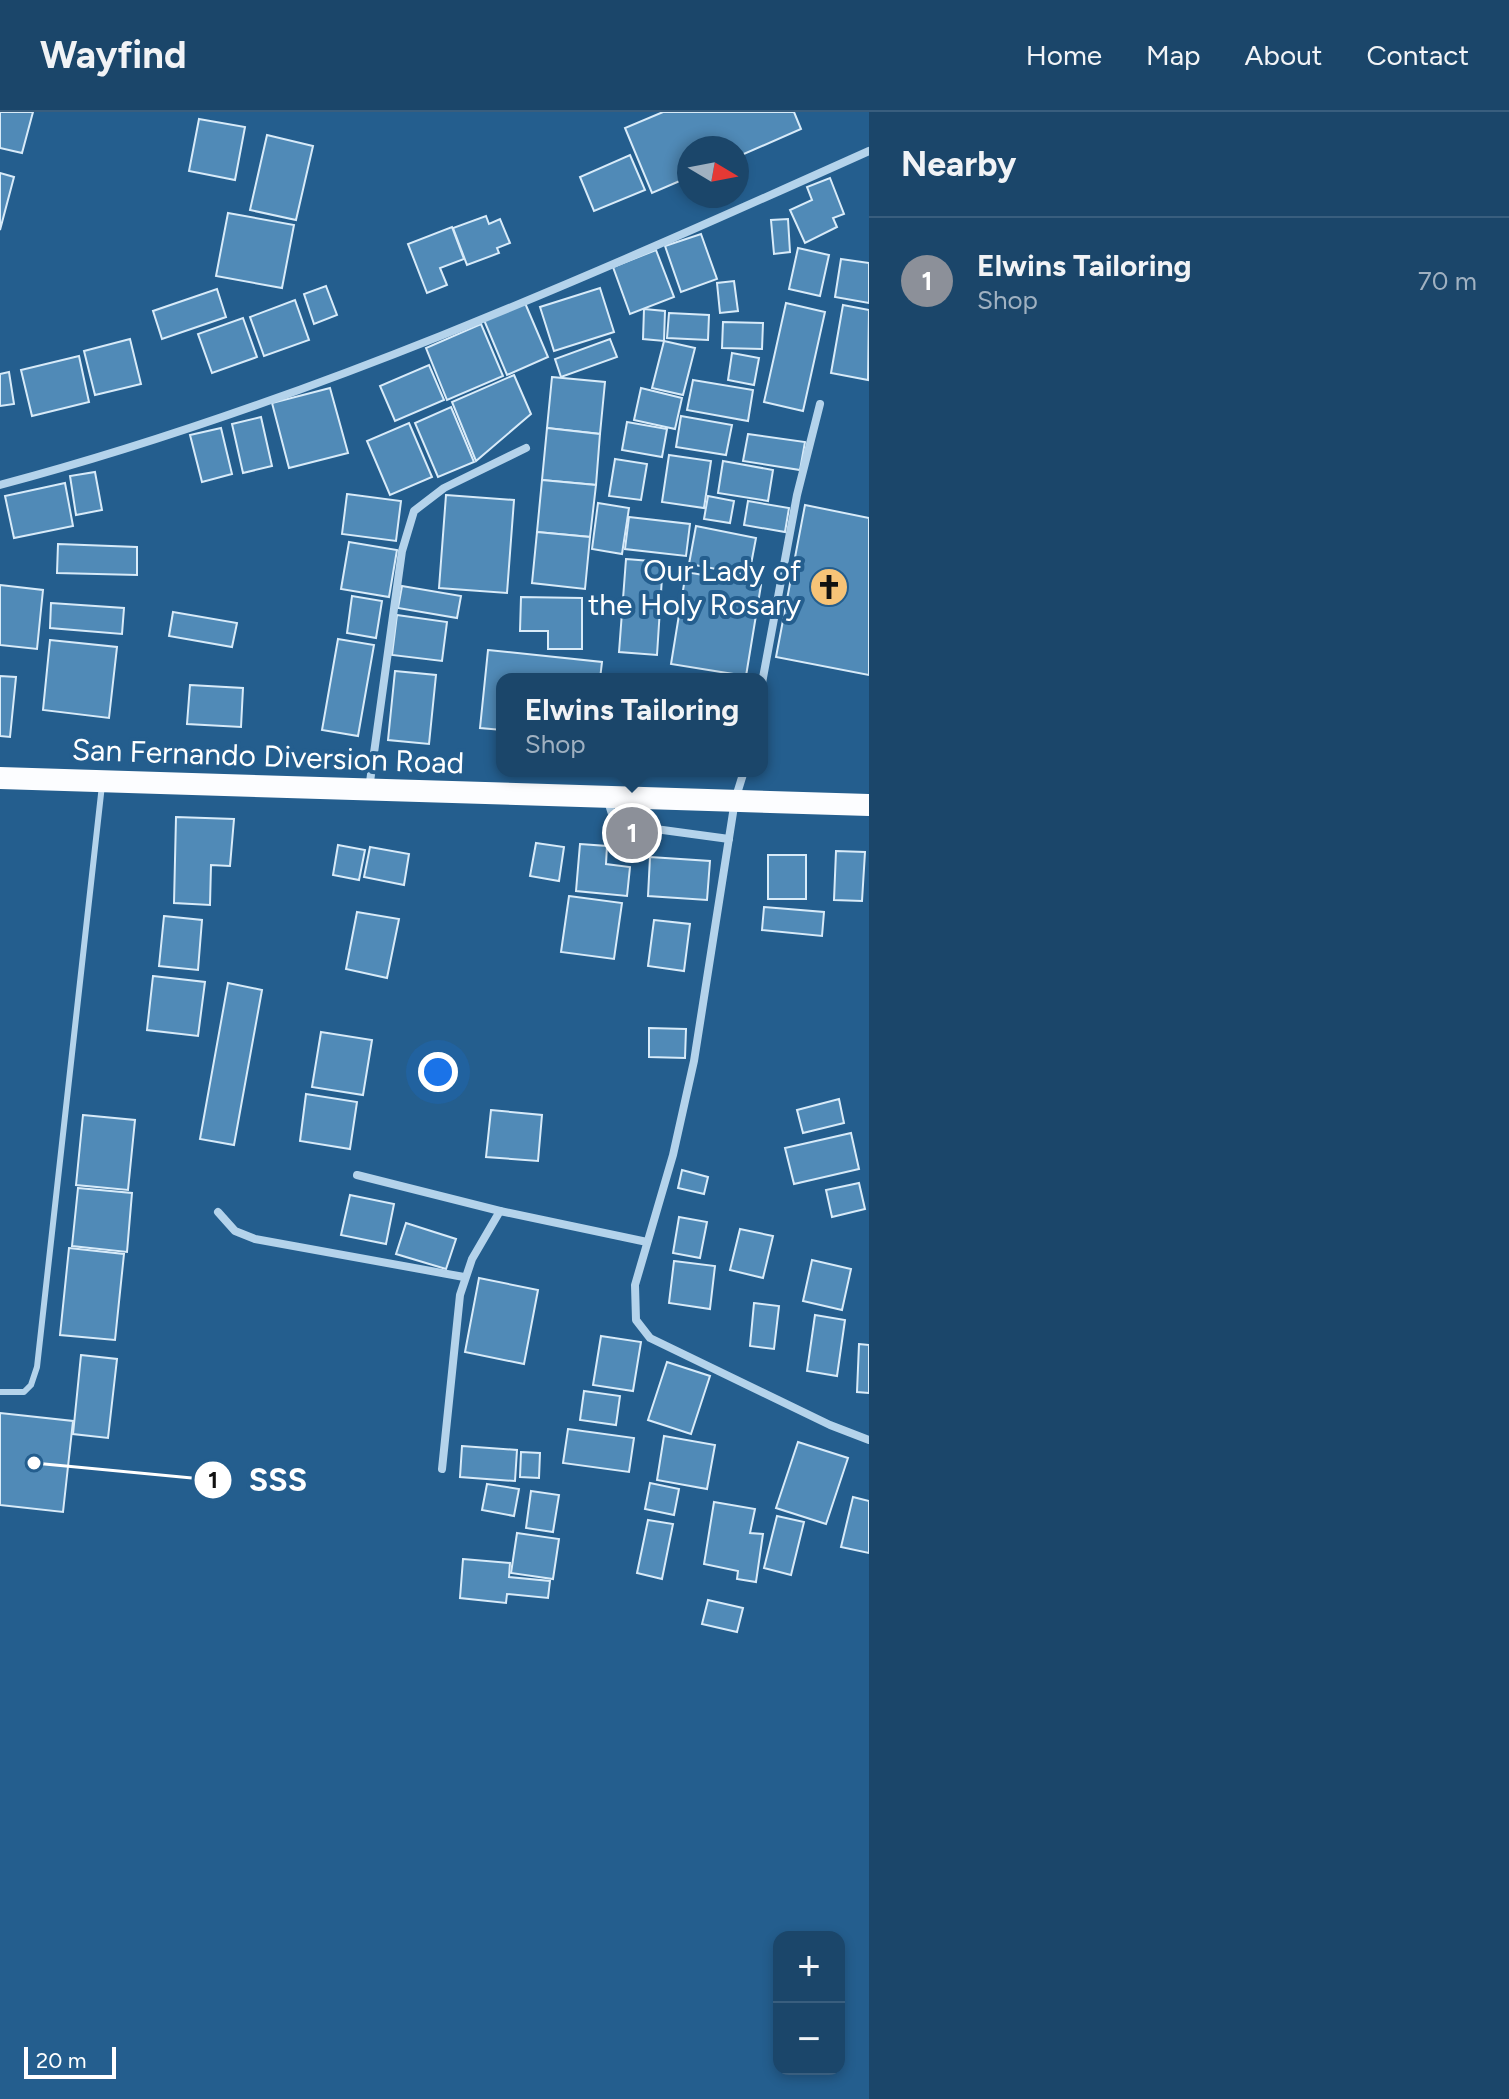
<!DOCTYPE html>
<html lang="en">
<head>
<meta charset="utf-8">
<style>
  body { margin:0; font-family:Figtree,sans-serif; background:#244d70; color:#f1f3f6 }
  .controls { position:absolute; right:24px; bottom:24px; display:grid; overflow:hidden; border-radius:16px; box-shadow:0 4px 12px #0003 }
  .controls button { width:72px; height:72px; display:grid; place-items:center; padding:0; border:0; border-bottom:2px solid #395e7e; background:#1b466a; color:#f1f3f6; font:40px sans-serif }
  .compass { position:absolute; left:677px; top:24px; width:72px; height:72px; border-radius:50%; background:#1b466a; box-shadow:0 4px 12px #0003; rotate:100deg }
  .scale { position:absolute; left:24px; bottom:20px; width:92px; box-sizing:border-box; padding-left:8px; border:4px solid #fff; border-top:0; font-size:22px; line-height:28px; white-space:nowrap; color:#fff; -webkit-text-stroke:6px #245e8e; paint-order:stroke }
  .you { position:absolute; left:438px; top:960px; width:28px; height:28px; margin:-20px; border:6px solid #fff; border-radius:50%; background:#1a73e8; box-shadow:0 0 0 12px #1a73e833 }
  .badge { display:grid; place-items:center; width:52px; height:52px; border-radius:50%; background:#8c9099; color:#fff; font-size:26px; font-weight:700 }
  .pin { position:absolute; translate:-50% -50%; border:4px solid #fff; box-shadow:0 2px 8px #0006 }
  .popup { position:absolute; left:496px; top:561px; width:272px; height:104px; box-sizing:border-box; display:grid; place-content:center; border-radius:16px; background:#1b466a; filter:drop-shadow(0 2px 6px #0005); font-size:26px; white-space:nowrap; color:#a0b1c1 }
  .popup b { font-size:30px; color:#f1f3f6 }
  .popup::after { content:''; position:absolute; left:50%; top:100%; margin-left:-16px; border:16px solid transparent; border-top-color:#1b466a }
  .list { margin:0; padding:0; list-style:none }
  h2 { display:flex; justify-content:space-between; align-items:center; height:104px; margin:0; padding:0 32px; font-size:34px }
  h2 small { font-size:26px; font-weight:400; color:#a0b1c1 }
  .list li { display:grid; grid-template-columns:52px 1fr auto; gap:24px; align-items:center; box-sizing:border-box; height:128px; padding:0 32px; border-top:2px solid #395e7e }
  .list b { display:block; font-size:30px; white-space:nowrap }
  .list p { margin:0; font-size:26px; white-space:nowrap; color:#a0b1c1 }
  .list em { font-size:26px; font-style:normal; color:#a0b1c1 }
  .map { position:relative; flex:none; width:869px; height:1987px; overflow:hidden }
  header { display:flex; align-items:center; gap:48px; box-sizing:border-box; height:112px; padding:0 40px; background:#1b466a; border-bottom:2px solid #395e7e }
  header strong { font-size:38px }
  nav { display:flex; gap:44px; margin-inline-start:auto; font-size:28px }
  main { display:flex }
  aside { flex:1; background:#1b466a }
  .map>svg:first-child { display:block }
  .building { fill:#508ab7; stroke:#d8ebf9; stroke-width:2 }
  .lines { fill:none; stroke-linecap:round; stroke-linejoin:round }
  .service { stroke:#b4d3eb; stroke-width:6 }
  .minor { stroke:#b4d3eb; stroke-width:8 }
  .trunk { stroke:#fcfdff; stroke-width:22 }
  .labels { text-anchor:middle; dominant-baseline:central; stroke-width:8; stroke-linejoin:round; paint-order:stroke }
  .poi-label { font-size:30px; fill:#fff; stroke:#245e8e; text-anchor:end }
  .street-label { font-size:30px; fill:#fff; stroke:#245e8e }
  .leader { fill:none; stroke:#fff; stroke-width:3 }
  .callout-dot { fill:#fff; stroke:#245e8e; stroke-width:3 }
  .mark-label { font-size:24px; text-anchor:middle; font-weight:bold; fill:#111 }
  .callout-label { font-size:32px; text-anchor:middle; font-weight:bold; fill:#fff; stroke:#245e8e; stroke-width:8; stroke-linejoin:round; paint-order:stroke }
</style>
</head>
<body>
<header>
<strong>Wayfind</strong>
<nav><a>Home</a><a>Map</a><a>About</a><a>Contact</a></nav>
</header>
<main>
<div class="map">
<svg width="869" height="1987" viewBox="0 0 869 1987">
  <rect width="100%" height="100%" fill="#245e8e"/>
  <g class="building">
    <polygon points="0,0 33,0 22,41 0,36"/>
    <polygon points="663,0 794,0 801,17 737,45 737,36 689,36 689,65 652,81 625,16"/>
    <polygon points="199,7 245,15 235,68 189,59"/>
    <polygon points="267,23 313,34 296,108 250,98"/>
    <polygon points="630,43 645,78 594,99 580,65"/>
    <polygon points="0,61 14,65 0,118"/>
    <polygon points="830,66 844,102 833,106 837,115 805,131 790,98 812,88 807,75"/>
    <polygon points="228,101 294,113 282,176 216,164"/>
    <polygon points="486,104 489,112 500,107 510,131 497,136 499,141 467,153 453,116"/>
    <polygon points="788,107 790,140 774,142 771,108"/>
    <polygon points="452,115 464,147 440,156 447,173 427,181 408,132"/>
    <polygon points="701,122 717,167 681,180 665,134"/>
    <polygon points="798,136 829,143 820,184 789,177"/>
    <polygon points="656,138 674,185 630,202 613,155"/>
    <polygon points="841,147 869,151 869,191 835,185"/>
    <polygon points="734,169 738,199 720,201 717,171"/>
    <polygon points="326,174 337,203 314,212 304,182"/>
    <polygon points="600,176 614,220 554,239 540,195"/>
    <polygon points="217,177 226,205 162,227 153,199"/>
    <polygon points="295,188 309,228 264,244 250,205"/>
    <polygon points="525,191 548,245 507,263 484,208"/>
    <polygon points="786,191 825,200 803,299 764,290"/>
    <polygon points="843,193 869,198 868,268 831,261"/>
    <polygon points="644,197 665,199 664,229 643,227"/>
    <polygon points="669,201 709,203 708,228 667,226"/>
    <polygon points="243,206 257,245 212,261 198,222"/>
    <polygon points="723,210 763,211 762,237 722,236"/>
    <polygon points="481,212 503,264 447,288 426,236"/>
    <polygon points="130,227 141,272 95,283 84,239"/>
    <polygon points="610,227 617,245 561,265 555,247"/>
    <polygon points="664,229 695,236 683,283 652,276"/>
    <polygon points="732,241 759,246 754,273 728,268"/>
    <polygon points="79,244 89,290 32,304 21,258"/>
    <polygon points="429,253 444,288 395,309 380,274"/>
    <polygon points="9,260 14,292 0,294 0,262"/>
    <polygon points="514,263 531,302 476,349 452,290"/>
    <polygon points="552,265 605,270 600,322 547,316"/>
    <polygon points="693,268 753,278 748,309 687,298"/>
    <polygon points="330,276 348,341 289,356 272,291"/>
    <polygon points="641,276 682,286 675,317 634,308"/>
    <polygon points="451,295 474,350 438,365 415,311"/>
    <polygon points="681,304 732,313 726,343 676,335"/>
    <polygon points="261,305 272,354 243,361 232,312"/>
    <polygon points="627,310 667,317 662,345 622,338"/>
    <polygon points="409,311 432,365 390,383 367,329"/>
    <polygon points="221,316 232,362 202,370 190,323"/>
    <polygon points="547,316 600,322 596,373 542,368"/>
    <polygon points="748,322 805,330 800,358 743,349"/>
    <polygon points="669,343 711,349 704,396 662,390"/>
    <polygon points="615,347 647,352 641,388 609,384"/>
    <polygon points="723,349 773,358 768,389 718,381"/>
    <polygon points="95,360 102,398 76,403 70,364"/>
    <polygon points="542,368 596,373 590,425 537,420"/>
    <polygon points="65,371 73,414 14,426 5,384"/>
    <polygon points="347,382 401,389 396,429 342,422"/>
    <polygon points="446,383 514,388 507,481 439,476"/>
    <polygon points="708,384 734,389 730,411 704,407"/>
    <polygon points="748,389 789,396 785,420 744,413"/>
    <polygon points="598,391 629,396 622,442 592,437"/>
    <polygon points="805,393 869,406 869,563 776,545"/>
    <polygon points="629,405 690,412 686,444 625,437"/>
    <polygon points="696,414 756,426 749,463 689,452"/>
    <polygon points="537,420 590,425 585,477 532,471"/>
    <polygon points="349,430 397,438 389,485 341,477"/>
    <polygon points="58,432 137,435 137,463 57,461"/>
    <polygon points="626,447 663,450 657,543 619,540"/>
    <polygon points="686,460 761,473 746,564 671,552"/>
    <polygon points="0,473 43,478 37,537 0,533"/>
    <polygon points="402,474 461,484 457,506 398,496"/>
    <polygon points="352,484 382,489 376,526 347,521"/>
    <polygon points="521,485 582,486 582,537 548,537 548,519 520,519"/>
    <polygon points="51,491 124,496 122,522 50,516"/>
    <polygon points="173,500 237,511 232,535 169,524"/>
    <polygon points="397,503 447,510 442,549 392,543"/>
    <polygon points="338,527 374,533 358,624 322,618"/>
    <polygon points="50,528 117,535 109,606 43,598"/>
    <polygon points="488,538 602,550 600,567 502,567 502,618 480,616"/>
    <polygon points="395,559 436,563 429,632 388,628"/>
    <polygon points="0,564 16,565 10,625 0,624"/>
    <polygon points="190,573 243,576 241,615 187,612"/>
    <polygon points="176,705 234,707 230,754 211,753 210,793 174,791"/>
    <polygon points="536,731 564,735 559,769 530,764"/>
    <polygon points="580,732 607,734 606,752 630,755 627,784 576,779"/>
    <polygon points="338,733 365,738 359,768 333,763"/>
    <polygon points="370,735 409,742 404,773 364,765"/>
    <polygon points="836,739 865,740 862,789 834,788"/>
    <rect x="768" y="743" width="38" height="44"/>
    <polygon points="650,745 710,749 707,788 648,784"/>
    <polygon points="569,784 622,791 614,847 561,840"/>
    <polygon points="764,795 824,800 822,824 762,818"/>
    <polygon points="357,800 399,807 387,866 346,857"/>
    <polygon points="164,804 202,808 198,858 159,854"/>
    <polygon points="654,808 690,812 684,859 648,854"/>
    <polygon points="153,864 205,870 198,924 147,918"/>
    <polygon points="228,871 262,878 234,1033 200,1027"/>
    <polygon points="649,916 686,917 685,946 649,945"/>
    <polygon points="321,920 372,928 363,983 312,975"/>
    <polygon points="306,982 357,990 350,1037 300,1029"/>
    <polygon points="839,987 844,1011 803,1021 797,998"/>
    <polygon points="491,998 542,1003 538,1049 486,1045"/>
    <polygon points="83,1003 135,1008 128,1078 76,1073"/>
    <polygon points="851,1021 859,1057 794,1072 785,1036"/>
    <polygon points="682,1058 708,1065 704,1082 678,1076"/>
    <polygon points="859,1071 865,1097 832,1105 826,1078"/>
    <polygon points="78,1076 132,1081 127,1140 72,1134"/>
    <polygon points="350,1083 394,1092 386,1132 341,1123"/>
    <polygon points="679,1105 707,1110 700,1146 673,1141"/>
    <polygon points="406,1111 456,1127 446,1157 396,1142"/>
    <polygon points="740,1117 773,1124 763,1166 730,1158"/>
    <polygon points="69,1136 124,1142 115,1228 60,1223"/>
    <polygon points="812,1148 851,1157 842,1198 803,1189"/>
    <polygon points="674,1149 715,1154 710,1197 669,1191"/>
    <polygon points="479,1166 538,1178 524,1252 465,1240"/>
    <polygon points="754,1191 779,1194 774,1237 750,1234"/>
    <polygon points="815,1203 845,1208 837,1264 807,1259"/>
    <polygon points="601,1224 641,1230 633,1279 593,1273"/>
    <polygon points="859,1232 869,1233 869,1281 857,1280"/>
    <polygon points="81,1243 117,1247 108,1326 73,1322"/>
    <polygon points="667,1250 710,1264 691,1322 648,1308"/>
    <polygon points="584,1279 620,1284 616,1313 580,1308"/>
    <polygon points="0,1301 73,1309 63,1400 0,1393"/>
    <polygon points="568,1317 634,1326 629,1360 563,1351"/>
    <polygon points="664,1324 715,1333 707,1377 657,1368"/>
    <polygon points="798,1330 848,1346 826,1412 776,1396"/>
    <polygon points="462,1334 517,1338 515,1369 460,1365"/>
    <polygon points="521,1340 540,1341 539,1366 520,1365"/>
    <polygon points="650,1371 679,1377 674,1403 645,1397"/>
    <polygon points="487,1372 519,1377 514,1404 482,1398"/>
    <polygon points="531,1379 559,1383 553,1420 526,1416"/>
    <polygon points="853,1385 869,1389 869,1441 841,1435"/>
    <polygon points="714,1390 755,1397 750,1421 763,1422 756,1470 737,1467 738,1459 704,1452"/>
    <polygon points="777,1404 804,1410 791,1463 764,1456"/>
    <polygon points="648,1408 673,1412 662,1467 637,1461"/>
    <polygon points="517,1421 559,1427 553,1467 511,1461"/>
    <polygon points="463,1447 510,1451 509,1465 550,1469 548,1486 507,1482 506,1491 460,1486"/>
    <polygon points="708,1488 743,1496 737,1520 702,1512"/>
  </g>
  <g class="lines">
    <polyline class="service" points="0,1280 24,1280 31,1273 37,1255 102,673"/>
    <g class="minor">
      <path d="M0 373C301 293 586 166 869 39"/>
      <polyline points="762,571 797,383 820,292"/>
      <polyline points="744,659 735,688 694,949 673,1043 635,1173 636,1208 650,1226 830,1313 869,1328"/>
      <polyline points="369,677 402,439 414,399 444,376 526,336"/>
      <polyline points="607,686 612,702 626,713 729,727"/>
      <polyline points="357,1063 500,1099"/>
      <polyline points="218,1100 235,1119 255,1127 464,1165"/>
      <polyline points="442,1357 460,1183 472,1147 500,1099 647,1130"/>
    </g>
    <polyline class="trunk" points="0,666 869,693"/>
  </g>
  <defs>
    <symbol id="church-disc" viewBox="-11 -11 22 22"><circle r="9.5" fill="#f6c377" stroke="#245e8e"/><path d="M-1.2-6h2.4v3.5h3.3v2.4h-3.3V6h-2.4V-.1h-3.3v-2.4h3.3Z" fill="#111"/></symbol>
  </defs>
  <g fill-rule="evenodd">
    <use href="#church-disc" x="807" y="453" width="44" height="44"/>
  </g>
  <g class="labels">
    <g class="poi-label">
      <text x="801" y="458">Our Lady of<tspan x="801" dy="34">the Holy Rosary</tspan></text>
    </g>
    <g class="street-label">
      <text transform="translate(268 644) rotate(2)">San Fernando Diversion Road</text>
    </g>
  </g>
  <path class="leader" d="M34 1351L213 1368"/>
  <g class="callout-dot">
    <circle cx="34" cy="1351" r="8"/>
    <circle cx="213" cy="1368" r="20"/>
  </g>
  <g class="mark-label">
    <text x="213" y="1376">1</text>
  </g>
  <g class="callout-label">
    <text x="278" y="1379">SSS</text>
  </g>
</svg>
<div class="controls">
<button>+</button>
<button>−</button>
</div>
<svg class="compass" viewBox="-18 -18 36 36"><path d="M0-13l5 13h-10z" fill="#e53935"/><path d="M0 13l5-13h-10z" fill="#a0b1c1"/></svg>
<div class="scale">20 m</div>
<div class="you"></div>
<div class="pin badge" style="left:632px;top:721px">1</div>
<div class="popup"><b>Elwins Tailoring</b>Shop</div>
</div>
<aside>
<h2>Nearby<small></small></h2>
<ul class="list">
<li><span class="badge">1</span><div><b>Elwins Tailoring</b><p>Shop</p></div><em>70 m</em></li>
</ul>
</aside>
</main>
</body>
</html>
